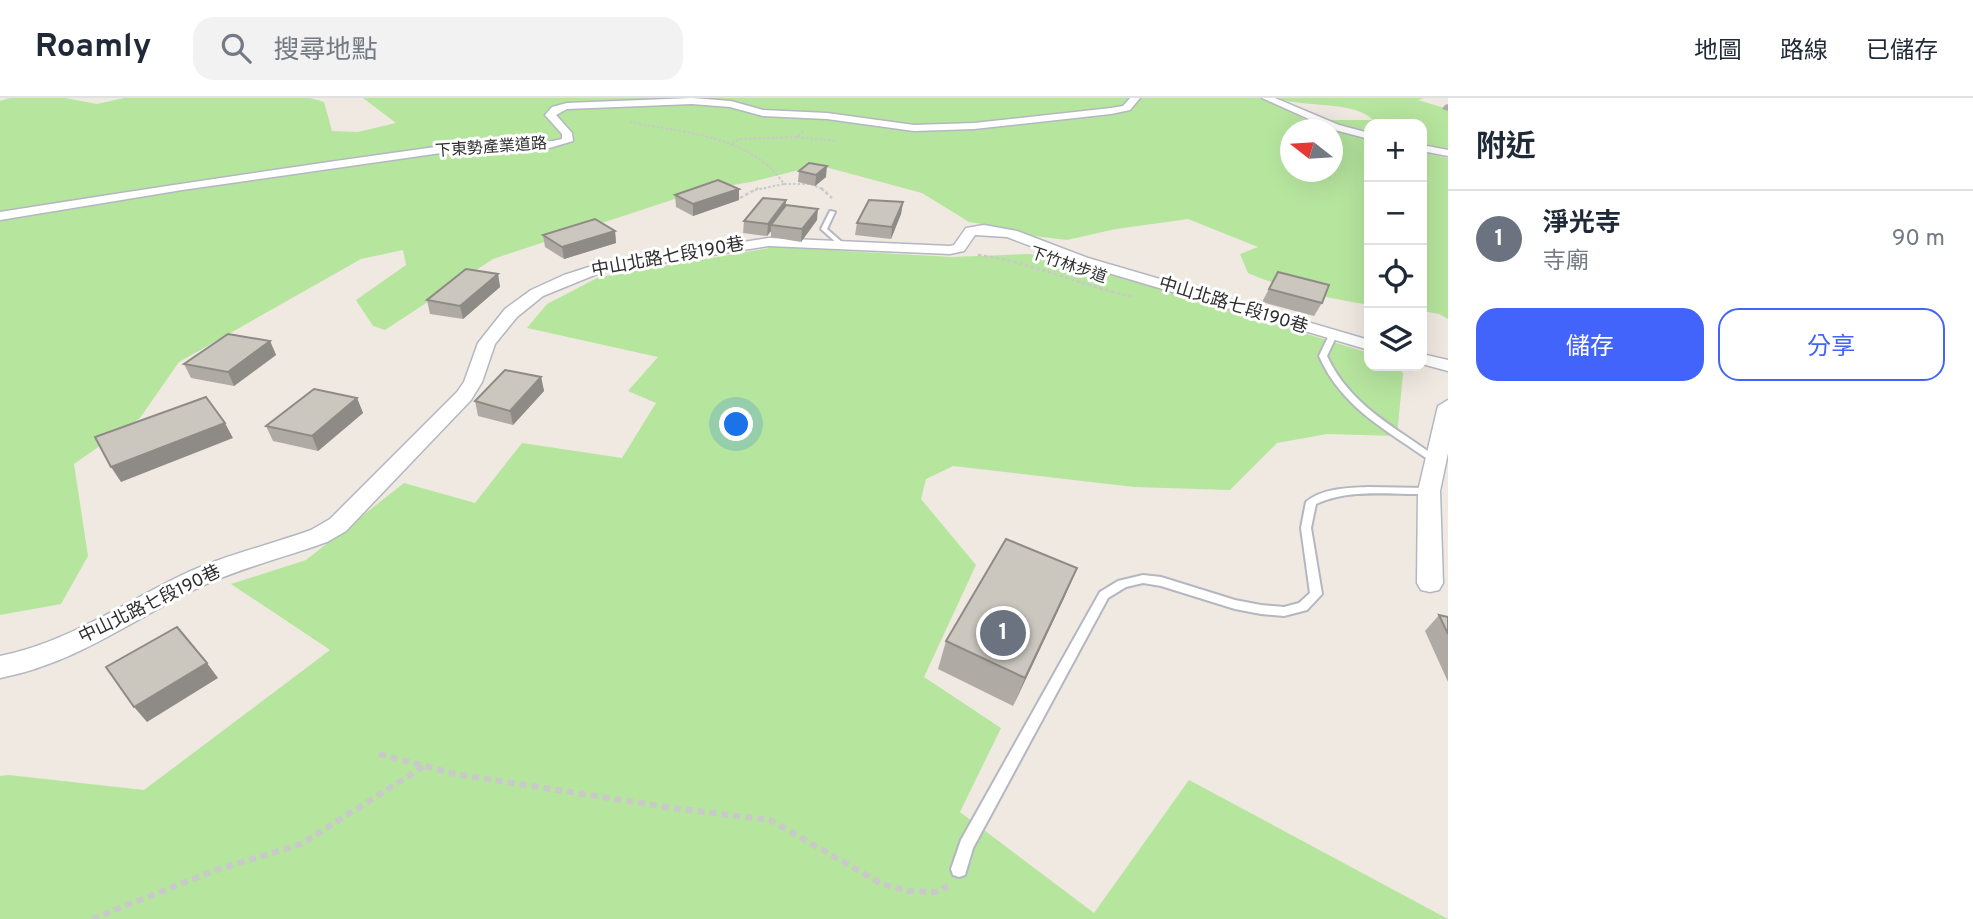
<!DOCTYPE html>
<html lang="zh-TW">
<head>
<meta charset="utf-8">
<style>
  body { margin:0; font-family:Overpass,"Noto Sans TC",sans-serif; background:#f2f2f3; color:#1f2937 }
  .controls { position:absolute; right:21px; top:21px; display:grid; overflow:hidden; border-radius:14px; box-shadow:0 7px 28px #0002 }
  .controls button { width:63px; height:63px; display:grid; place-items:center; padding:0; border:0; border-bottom:2px solid #e0e1e3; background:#fff; color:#1f2937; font:35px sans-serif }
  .compass { position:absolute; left:1280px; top:21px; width:63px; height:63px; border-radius:50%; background:#fff; box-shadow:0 7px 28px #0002; rotate:287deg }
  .you { position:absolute; left:737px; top:327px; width:24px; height:24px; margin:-18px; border:5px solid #fff; border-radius:50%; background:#1a73e8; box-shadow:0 0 0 10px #1a73e833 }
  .badge { display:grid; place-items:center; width:46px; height:46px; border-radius:50%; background:#4264fb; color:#fff; font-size:23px; font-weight:700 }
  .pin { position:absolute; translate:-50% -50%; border:4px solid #fff; box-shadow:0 2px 7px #0006 }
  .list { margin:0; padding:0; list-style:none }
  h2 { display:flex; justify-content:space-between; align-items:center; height:91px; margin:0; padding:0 28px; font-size:30px }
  h2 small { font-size:23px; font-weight:400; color:#747a83 }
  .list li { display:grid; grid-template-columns:46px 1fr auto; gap:21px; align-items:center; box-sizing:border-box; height:98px; padding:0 28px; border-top:2px solid #e0e1e3 }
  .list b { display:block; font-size:26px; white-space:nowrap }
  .list p { margin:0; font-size:23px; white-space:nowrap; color:#747a83 }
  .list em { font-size:23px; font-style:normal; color:#747a83 }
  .actions { display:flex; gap:14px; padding:21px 28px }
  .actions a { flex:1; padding:16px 0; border:2px solid #4264fb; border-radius:21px; text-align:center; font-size:24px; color:#4264fb }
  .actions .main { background:#4264fb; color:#fff }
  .icon { flex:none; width:38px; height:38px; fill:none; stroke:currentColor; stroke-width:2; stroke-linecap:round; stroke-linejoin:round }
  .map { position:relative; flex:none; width:1448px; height:821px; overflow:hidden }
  header { display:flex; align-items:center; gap:42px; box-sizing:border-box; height:98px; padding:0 35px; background:#fff; border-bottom:2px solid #e0e1e3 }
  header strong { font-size:33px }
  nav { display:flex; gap:38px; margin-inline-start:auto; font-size:24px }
  .search { width:490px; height:63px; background:#f2f2f3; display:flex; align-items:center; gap:18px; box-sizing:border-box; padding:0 24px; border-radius:21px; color:#747a83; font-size:26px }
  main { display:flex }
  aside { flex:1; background:#fff }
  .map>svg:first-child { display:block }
  .green { fill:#b6e59e; fill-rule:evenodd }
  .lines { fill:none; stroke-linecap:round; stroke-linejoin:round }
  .lane-casing { stroke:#b4b7c1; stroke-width:4 }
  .street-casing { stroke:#b4b7c1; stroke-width:3 }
  .path-far2 { stroke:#c9c9c9; stroke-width:2; stroke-dasharray:2.5 2; stroke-linecap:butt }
  .path-far1 { stroke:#c9c9c9; stroke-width:2.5; stroke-dasharray:3.5 2.5; stroke-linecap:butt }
  .path { stroke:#c9c9c9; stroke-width:6; stroke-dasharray:7 5; stroke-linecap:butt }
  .lane { fill:#fff; fill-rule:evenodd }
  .street { fill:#fff; fill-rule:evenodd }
  .wall { fill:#afaba4 }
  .shaded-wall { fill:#8e8b86 }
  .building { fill:#cbc7bf; stroke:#8e8b86; stroke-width:2 }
  .labels { text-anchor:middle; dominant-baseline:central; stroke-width:6; stroke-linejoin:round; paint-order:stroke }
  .far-street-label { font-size:16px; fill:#2e2e2e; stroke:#fff }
  .street-label { font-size:18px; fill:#2e2e2e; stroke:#fff }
</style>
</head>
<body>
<header>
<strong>Roamly</strong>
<div class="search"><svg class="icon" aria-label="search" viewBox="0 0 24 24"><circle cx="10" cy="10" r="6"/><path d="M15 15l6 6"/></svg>搜尋地點</div>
<nav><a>地圖</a><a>路線</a><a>已儲存</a></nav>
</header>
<main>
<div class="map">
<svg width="1448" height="821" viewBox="0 0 1448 821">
  <rect width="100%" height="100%" fill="#efe9e1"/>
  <g class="green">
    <polygon points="10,0 65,0 97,6 124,0 310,0 324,4 332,33 358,34 396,25 363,0 1131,0 1122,8 1106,12 948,28 912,28 765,14 694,2 553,10 563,42 545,47 500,44 453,46 188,84 0,115 0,3"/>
    <path d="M1140 0H1261L1309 23 1369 42V207C1328 200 1287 192 1248 175L1240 156 1258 149 1188 121 1116 131 1067 142 1034 138 1007 130 969 124 922 95 829 70 811 69 751 84 702 92 493 161 385 232 373 228 356 202 406 167 403 152 361 161 179 264 140 320 74 366 88 458 61 506 0 517V121C189 89 379 59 570 43L554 17 560 11 693 5 728 7 762 17 826 19 913 32 1112 14ZM1290 32H1332V74H1290Z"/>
    <path d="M1275 0H1424L1418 2 1448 11V53L1422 48V26H1369V37L1323 22H1373C1354 2 1303 10 1275 0Z"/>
    <polygon points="1422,54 1448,60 1448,221 1439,216 1422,213"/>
    <polygon points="776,149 951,159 1029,156 1062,161 1369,255 1369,268 1396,268 1403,275 1397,338 1327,336 1277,345 1230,392 1134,389 953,368 926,381 921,401 976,467 924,579 1001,630 960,714 1094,815 1189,682 1448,821 0,821 0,678 9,677 144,692 330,552 231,486 306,462 404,385 475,405 522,345 622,360 656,305 628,293 658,259 527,230 547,206 599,179"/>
  </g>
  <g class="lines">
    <defs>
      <g id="lane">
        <polygon points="830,113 835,114 827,131 843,145 843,147 839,147 821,131"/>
        <path d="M1330 235H1333L1337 237 1327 258C1350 308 1397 330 1439 361L1441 363 1439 365H1433C1389 333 1342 311 1319 258Z"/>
        <path d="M1368 389 1429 390 1434 393 1429 396C1392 397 1350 390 1316 406L1311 430 1322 496 1307 512 1284 518 1261 516 1235 511 1161 488 1143 485 1126 489 1108 500 973 750 965 777 959 779 953 777 951 771 961 742 1100 494 1118 483 1143 477 1161 479 1235 502 1261 507 1284 509 1299 505 1310 495 1301 430 1306 404C1322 390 1348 390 1368 389Z"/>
      </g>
      <g id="street">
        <path d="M692 0 731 3 763 12 827 15 914 27 974 25 1111 10 1123 8 1130 0H1140L1130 12 1111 16 974 31 914 33 827 21 763 18 730 9 692 6 567 11 556 17 572 35 573 43 546 51 455 53 182 92 0 122V114C143 91 285 70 428 50 472 44 519 51 562 41V36L545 17 552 9 567 5Z"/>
        <polygon points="1262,0 1275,0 1339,27 1369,35 1369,41 1331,31"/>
        <polygon points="1422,47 1448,52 1448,58 1422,53"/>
        <path d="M984 127 1017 133 1088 160 1369 242V252L1078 166 1007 139 975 137 964 153 950 156 769 148 602 174 543 198 517 219 495 246 482 284 471 302 346 433 327 444C285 459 241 470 200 489 131 522 77 565 0 580V558C66 545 120 507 180 478 221 458 267 448 311 432L330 421 457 294 464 284 478 245 505 211 531 192 564 177 595 167 769 140 950 148 954 147 966 130Z"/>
        <polygon points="1422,256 1448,262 1448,273 1422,266"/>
        <polygon points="1448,302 1448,355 1440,393 1443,485 1439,492 1430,494 1421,492 1417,485 1418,393 1438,308"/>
      </g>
    </defs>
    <use href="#lane" class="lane-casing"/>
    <use href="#street" class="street-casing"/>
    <g class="path-far2">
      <path d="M630 24C683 35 751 37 784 86H811L824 92"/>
      <polyline points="797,39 835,43"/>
      <polyline points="732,45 739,41 797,39 804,33"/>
      <polyline points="755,92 784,86"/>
    </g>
    <g class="path-far1">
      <polyline points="821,90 832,100"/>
      <polyline points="740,100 758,90"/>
      <path d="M978 157C1032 164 1081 188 1134 199"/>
    </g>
    <g class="path">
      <polyline points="379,656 455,676 672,710 770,722 882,786 909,793 936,794 948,788"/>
      <polyline points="92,821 213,773 301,746 423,669"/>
    </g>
    <use href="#lane" class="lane"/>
    <use href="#street" class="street"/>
  </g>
  <g class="wall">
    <polygon points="1448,6 1448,13 1442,11 1445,7"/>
    <polygon points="799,73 826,79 815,88 798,84"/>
    <polygon points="675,97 739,102 693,118 676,109"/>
    <polygon points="786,102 785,108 817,122 801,144 771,139 771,133 767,138 743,135 744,123"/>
    <polygon points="903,104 901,116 891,141 855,137 857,125"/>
    <polygon points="615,133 616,145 564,161 545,149 543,137"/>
    <polygon points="1278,174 1322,205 1314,218 1262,204"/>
    <polygon points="498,176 500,189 463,221 430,216 427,202"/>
    <polygon points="270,243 276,257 234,288 191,280 184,266"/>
    <polygon points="541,279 544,293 513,327 478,318 475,303"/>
    <polygon points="357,300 363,315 318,353 273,343 266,328"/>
    <polygon points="1065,498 1013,608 938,571 946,543"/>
    <polygon points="1439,517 1448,519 1448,584 1425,533"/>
  </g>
  <g class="shaded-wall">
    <polygon points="827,68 826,79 815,88 816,77"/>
    <polygon points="739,91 739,102 693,118 693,106"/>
    <polygon points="786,102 785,113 771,127 771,133 767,138 768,126"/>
    <polygon points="903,104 901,116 891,141 892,129"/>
    <polygon points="818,111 817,122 801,144 802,131"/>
    <polygon points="615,133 616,145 564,161 562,149"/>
    <polygon points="498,176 500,189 463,221 460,208"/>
    <polygon points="270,243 276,257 234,288 228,274"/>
    <polygon points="541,279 544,293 513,327 510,313"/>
    <polygon points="357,300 363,315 318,353 312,338"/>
    <polygon points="225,325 233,340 121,384 111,369"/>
    <polygon points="1077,470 1065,498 1013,608 1025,580"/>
    <polygon points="207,565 218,580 147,624 134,609"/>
  </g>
  <g class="building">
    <polygon points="809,65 827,68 816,77 799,73"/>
    <polygon points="718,82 739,91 693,106 675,97"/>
    <polygon points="763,100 786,102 768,126 744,123"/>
    <polygon points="869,102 903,104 892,129 857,125"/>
    <polygon points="786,107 818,111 802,131 771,127"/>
    <polygon points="595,121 615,133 562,149 543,137"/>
    <polygon points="466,171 498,176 460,208 427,202"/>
    <polygon points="1278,174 1329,187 1322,205 1269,191"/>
    <polygon points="228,236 270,243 228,274 184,266"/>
    <polygon points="505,272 541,279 510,313 475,303"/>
    <polygon points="314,291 357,300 312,338 266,328"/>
    <polygon points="206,299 225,325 111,369 95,339"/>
    <polygon points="1006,441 1077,470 1025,580 946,543"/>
    <polygon points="1439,517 1448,519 1448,536"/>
    <polygon points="177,529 207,565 134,609 106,569"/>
  </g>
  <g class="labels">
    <g class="far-street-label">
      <text transform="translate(491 50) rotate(-4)">下東勢產業道路</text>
      <text transform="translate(1068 168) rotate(19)">下竹林步道</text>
    </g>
    <g class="street-label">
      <text transform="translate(668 160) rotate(-10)">中山北路七段190巷</text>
      <text transform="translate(1233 208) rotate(17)">中山北路七段190巷</text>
      <text transform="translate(150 507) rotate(-26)">中山北路七段190巷</text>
    </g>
  </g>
</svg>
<div class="controls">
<button>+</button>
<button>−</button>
<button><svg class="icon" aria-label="locate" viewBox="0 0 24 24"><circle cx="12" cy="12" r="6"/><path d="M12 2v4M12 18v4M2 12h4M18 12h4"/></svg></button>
<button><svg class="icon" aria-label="layers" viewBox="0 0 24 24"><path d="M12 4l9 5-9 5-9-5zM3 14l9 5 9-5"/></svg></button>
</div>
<svg class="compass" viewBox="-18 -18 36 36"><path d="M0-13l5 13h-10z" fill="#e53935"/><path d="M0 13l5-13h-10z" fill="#747a83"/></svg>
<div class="you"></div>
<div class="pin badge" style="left:1003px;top:535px;background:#6b7280">1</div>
</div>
<aside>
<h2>附近<small></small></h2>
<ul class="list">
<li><span class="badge" style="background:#6b7280">1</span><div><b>淨光寺</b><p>寺廟</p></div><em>90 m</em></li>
</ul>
<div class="actions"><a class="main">儲存</a><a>分享</a></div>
</aside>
</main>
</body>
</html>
